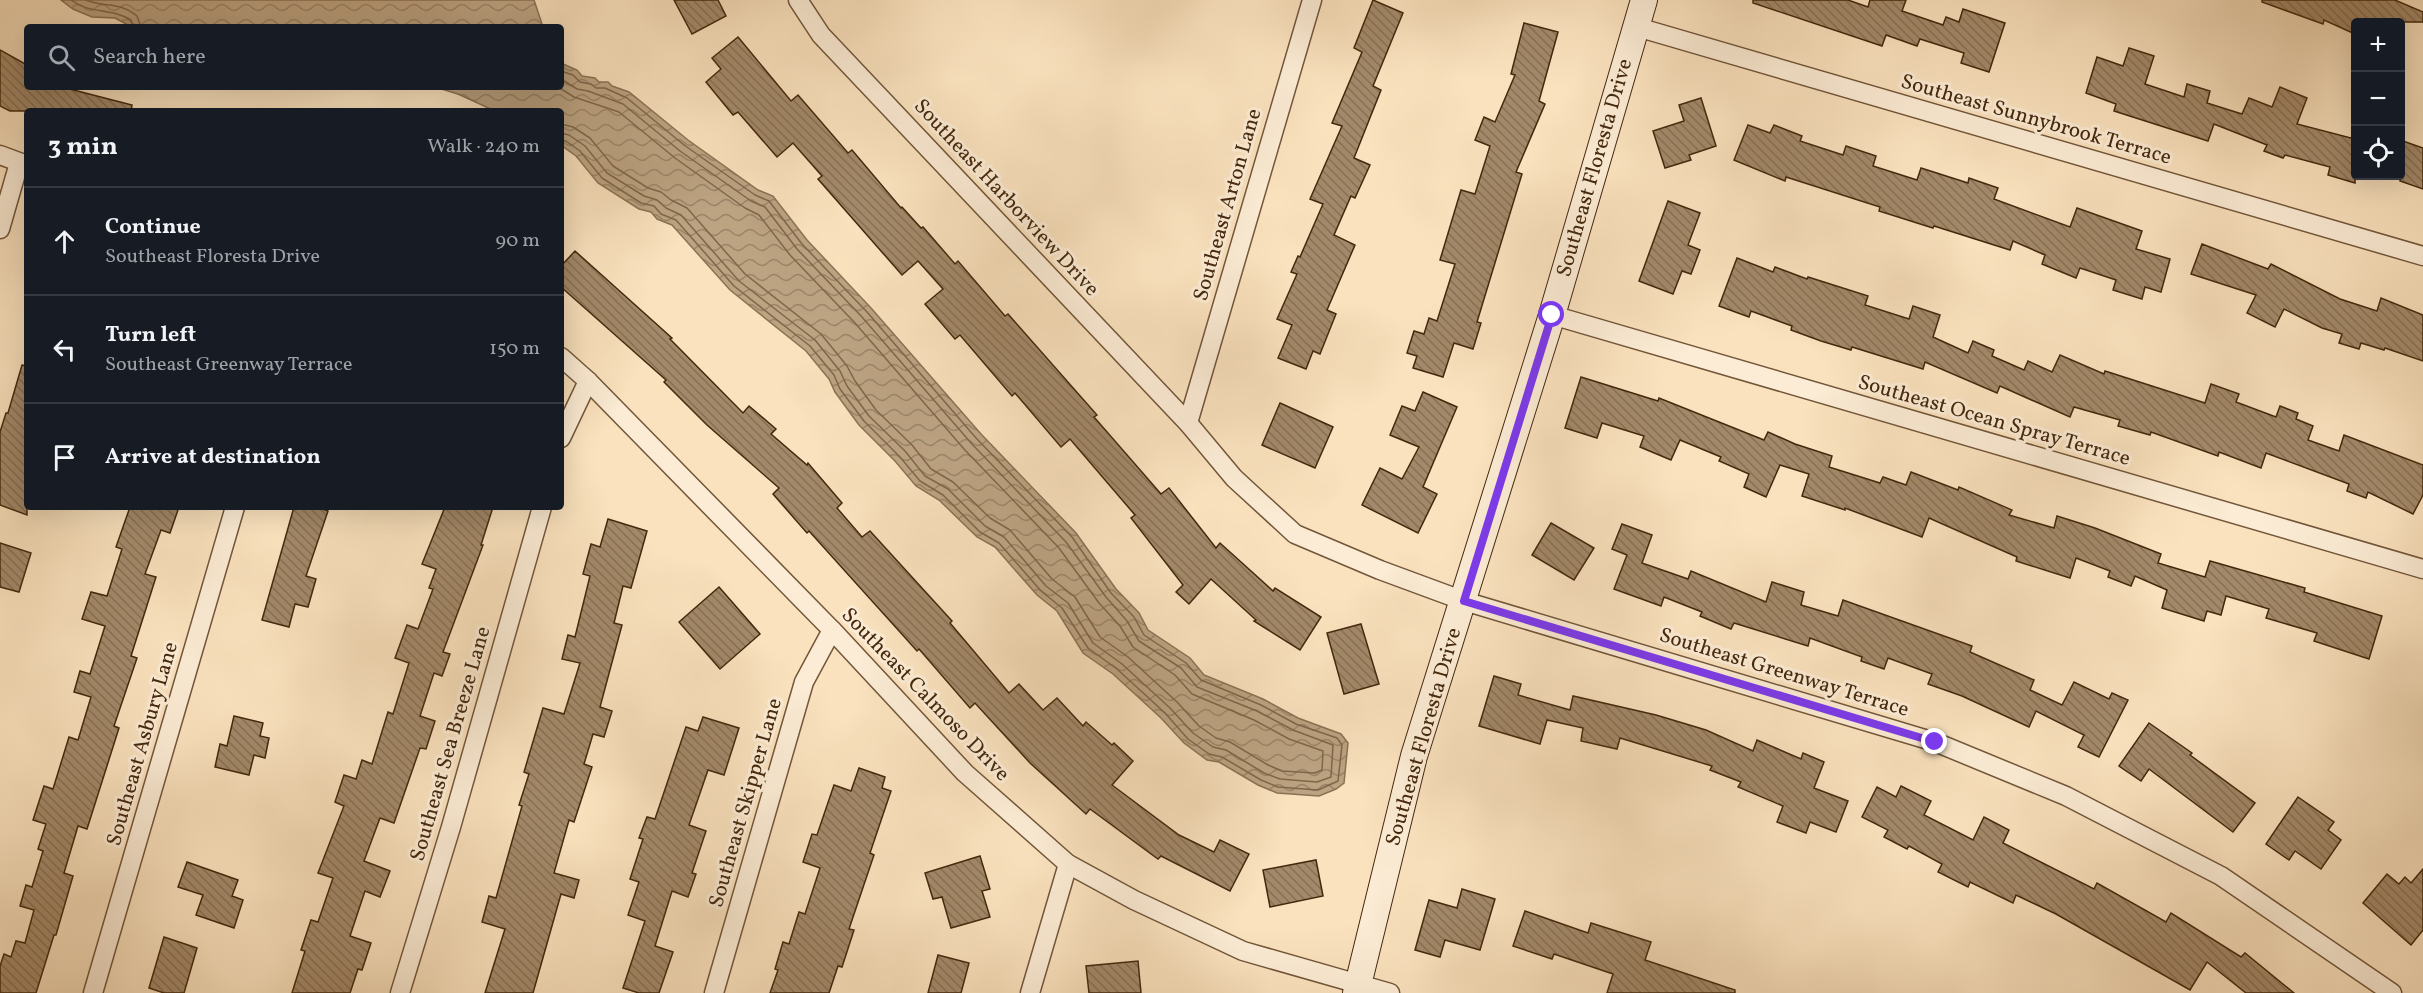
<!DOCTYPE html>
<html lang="en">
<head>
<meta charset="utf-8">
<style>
  body { margin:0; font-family:Vollkorn,serif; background:#242831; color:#f1f3f6 }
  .controls { position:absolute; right:18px; top:18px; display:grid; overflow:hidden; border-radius:6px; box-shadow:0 6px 24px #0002 }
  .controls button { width:54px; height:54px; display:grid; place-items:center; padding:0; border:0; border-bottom:2px solid #363941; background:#171b24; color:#f1f3f6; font:30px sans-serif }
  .stop { position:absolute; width:18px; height:18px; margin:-14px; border:4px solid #7c3aed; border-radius:50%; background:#fff }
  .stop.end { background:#7c3aed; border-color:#fff; box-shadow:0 2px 6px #0008 }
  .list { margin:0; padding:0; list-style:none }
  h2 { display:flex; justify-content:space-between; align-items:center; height:78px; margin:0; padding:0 24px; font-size:26px }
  h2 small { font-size:20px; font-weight:400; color:#9ea1a6 }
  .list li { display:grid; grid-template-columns:39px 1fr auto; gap:18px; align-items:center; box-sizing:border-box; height:108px; padding:0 24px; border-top:2px solid #363941 }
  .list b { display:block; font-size:22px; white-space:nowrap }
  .list p { margin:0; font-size:20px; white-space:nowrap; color:#9ea1a6 }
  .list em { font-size:20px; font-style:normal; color:#9ea1a6 }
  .icon { flex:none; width:33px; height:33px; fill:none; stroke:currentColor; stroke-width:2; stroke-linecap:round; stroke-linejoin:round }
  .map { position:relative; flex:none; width:2423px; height:993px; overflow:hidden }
  .search { position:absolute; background:#171b24; box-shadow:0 6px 24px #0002; left:24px; top:24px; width:540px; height:66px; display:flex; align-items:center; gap:15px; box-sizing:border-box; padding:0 21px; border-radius:6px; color:#9ea1a6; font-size:22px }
  .panel { position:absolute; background:#171b24; box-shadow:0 6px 24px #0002; left:24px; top:108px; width:540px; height:402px; border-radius:6px }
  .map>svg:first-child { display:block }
  .water { fill:url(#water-waves); stroke:#8c7253; stroke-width:1.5 }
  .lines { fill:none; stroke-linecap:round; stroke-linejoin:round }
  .shore { stroke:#806648; stroke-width:1.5 }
  .building { fill:url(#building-back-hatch); stroke:#44280d; stroke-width:1.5 }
  .street-casing { stroke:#725639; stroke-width:21 }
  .secondary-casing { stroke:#44280d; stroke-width:28 }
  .street { stroke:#fcecd5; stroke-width:18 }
  .secondary { stroke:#fcecd5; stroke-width:26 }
  .route { stroke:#7c3aed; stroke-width:8 }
  .labels { text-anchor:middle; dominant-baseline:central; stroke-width:6; stroke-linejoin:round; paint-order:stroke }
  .street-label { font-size:21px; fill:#44280d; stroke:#fcecd5 }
</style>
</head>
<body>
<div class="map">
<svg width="2423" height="993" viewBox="0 0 2423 993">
  <defs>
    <pattern id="water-waves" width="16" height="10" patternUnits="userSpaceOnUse" patternTransform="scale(1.5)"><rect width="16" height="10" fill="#bca382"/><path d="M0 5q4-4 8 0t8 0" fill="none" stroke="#9a8569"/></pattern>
    <pattern id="building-back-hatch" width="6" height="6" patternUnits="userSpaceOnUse" patternTransform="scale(1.5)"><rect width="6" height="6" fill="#a38969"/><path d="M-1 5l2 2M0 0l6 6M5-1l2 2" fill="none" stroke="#867055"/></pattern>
  </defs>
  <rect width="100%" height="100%" fill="#fae2be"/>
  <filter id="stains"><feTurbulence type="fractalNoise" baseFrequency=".00333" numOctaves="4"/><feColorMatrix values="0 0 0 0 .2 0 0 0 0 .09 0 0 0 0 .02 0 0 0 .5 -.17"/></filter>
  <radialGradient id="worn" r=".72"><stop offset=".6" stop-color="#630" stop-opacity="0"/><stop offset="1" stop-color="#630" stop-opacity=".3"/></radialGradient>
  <g class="water">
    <polygon points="61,0 534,0 543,27 132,27 115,18 92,17 73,9"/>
    <polygon points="561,63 577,70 582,76 595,78 599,82 608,82 612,86 629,92 688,140 758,190 773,196 807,240 871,308 981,434 1076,533 1116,589 1139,613 1148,630 1190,658 1204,675 1263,699 1298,718 1341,734 1348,743 1344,783 1336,789 1319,796 1277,793 1258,785 1219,762 1207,760 1184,743 1161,718 1113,674 1083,653 1057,611 1037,595 995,547 977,537 939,500 916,486 895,461 859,425 835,392 829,379 806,351 730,290 672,225 657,219 651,212 639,209 598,183 576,156 561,145 561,111 495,111 458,94 435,87 561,87"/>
  </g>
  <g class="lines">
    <g class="shore">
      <path d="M71 0C91 15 110 7 131 20L133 27"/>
      <path d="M86 0C105 8 119 1 137 16L141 27"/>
      <polyline points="561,71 573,75 580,82 591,84 596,88 605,88 627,98 684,145 755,195 769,201 802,244 867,312 976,438 1072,537 1111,593 1134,617 1144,635 1186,663 1201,680 1261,705 1296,724 1337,738 1342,745 1338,781 1318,790 1278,787 1261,780 1222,757 1209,754 1188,739 1165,713 1117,669 1088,648 1062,608 1041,591 999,543 980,532 943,495 920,481 900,457 864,421 840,389 834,375 810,346 734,286 676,220 661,214 654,206 641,203 602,178 580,151 566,141 561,141"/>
      <polyline points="561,79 577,89 588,91 623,104 680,151 751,201 765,207 797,249 862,317 971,443 1066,542 1106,597 1127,621 1139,641 1181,668 1197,687 1257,711 1293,730 1333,745 1331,777 1317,782 1280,779 1264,773 1226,750 1213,747 1193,733 1170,708 1122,664 1093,643 1068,603 1046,586 1004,537 985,526 948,489 925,476 905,451 869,416 847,386 840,371 815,340 739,281 681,215 666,208 657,200 644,196 607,173 585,146 569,135 561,133"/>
      <polyline points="558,87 574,97 619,112 675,158 745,208 759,215 790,255 855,323 964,449 1059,548 1099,603 1120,626 1133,647 1175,675 1192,694 1254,720 1289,739 1323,751 1322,770 1315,773 1282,771 1268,765 1230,742 1216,738 1199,726 1177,702 1128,657 1100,637 1075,597 1052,579 1010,530 990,518 953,482 931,469 912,445 876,410 855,381 847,366 821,334 745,274 687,208 671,200 661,192 648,188 613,166 590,138 573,127 561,124"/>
    </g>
  </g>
  <g class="building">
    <polygon points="674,0 718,0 726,16 692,34"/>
    <polygon points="1373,0 1403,13 1373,86 1381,90 1354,158 1370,165 1355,198 1351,196 1334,235 1355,245 1327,310 1336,314 1320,354 1313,351 1306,369 1278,358 1292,325 1277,319 1297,274 1291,272 1298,256 1300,257 1323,204 1310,199 1342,126 1332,123 1362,52 1354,48"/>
    <polygon points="1753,0 1848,0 1868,7 1870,0 1906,0 1902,11 1943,25 1946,17 1959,22 1963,9 2005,23 1989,72 1961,63 1964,53 1920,39 1917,46 1886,35 1882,46 1753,3"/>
    <polygon points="2262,0 2395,0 2423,12 2423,22 2355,22 2355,34 2324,20 2323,24 2262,2"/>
    <polygon points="1524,23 1558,32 1539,101 1545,104 1516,172 1522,174 1477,322 1481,323 1473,349 1454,343 1443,377 1413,368 1417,356 1407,353 1414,331 1424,334 1429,318 1437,321 1455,264 1440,260 1461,190 1475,194 1490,146 1475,140 1484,117 1495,122 1515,75 1511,74"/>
    <polygon points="738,37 791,101 798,95 848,153 852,150 901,208 902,207 921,228 923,227 955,264 958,261 1005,316 1008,314 1097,415 1094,417 1161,494 1169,488 1216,548 1220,543 1273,591 1275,588 1321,617 1300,650 1254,621 1256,620 1211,579 1189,604 1176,592 1183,585 1131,518 1135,515 1070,439 1061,447 1015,393 1012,396 960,335 955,339 925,304 943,289 918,261 902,275 818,179 822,176 793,143 777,157 738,112 733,115 706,82 721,69 712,58"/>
    <polygon points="2129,48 2154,56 2145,84 2184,97 2187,84 2210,91 2207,103 2242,114 2249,98 2272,107 2280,87 2307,98 2297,124 2355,139 2355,183 2328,175 2330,167 2285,155 2283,158 2264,151 2267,145 2214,124 2208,141 2114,111 2116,104 2086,93 2097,57 2123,66"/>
    <polygon points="0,50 27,65 27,87 62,87 132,105 131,111 10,111 0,106"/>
    <polygon points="1701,98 1716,146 1689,155 1691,160 1665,168 1653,131 1684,121 1679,105"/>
    <polygon points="1748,125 1770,133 1774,125 1802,136 1800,141 1843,155 1846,146 1876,156 1873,166 1917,180 1921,168 1968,183 1969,178 1998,188 1994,199 2070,227 2077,208 2142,231 2136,249 2170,259 2161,292 2145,287 2142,299 2113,290 2116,280 2080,268 2076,278 2042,264 2045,255 2013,241 2010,250 1934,226 1933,228 1879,211 1880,207 1786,177 1785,181 1734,160"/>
    <polygon points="2400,140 2423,148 2423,189 2400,181"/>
    <polygon points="1668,201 1700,213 1688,245 1700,250 1691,274 1682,271 1673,294 1639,281"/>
    <polygon points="2202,244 2268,269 2271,264 2340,299 2377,311 2381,298 2423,315 2423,361 2385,348 2384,350 2361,343 2359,349 2339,343 2342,334 2322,328 2284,309 2275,327 2247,313 2256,295 2191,274"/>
    <polygon points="575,251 672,338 670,339 743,413 749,406 776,429 771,434 807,465 808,463 842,503 837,508 862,537 870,531 952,621 950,623 1009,693 1019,684 1043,710 1057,698 1083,726 1086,722 1112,745 1114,743 1133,761 1112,785 1179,835 1214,852 1220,840 1249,854 1230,891 1161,856 1158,859 1090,809 1086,814 1030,763 975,703 970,708 919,649 917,651 809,531 807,533 773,494 779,488 707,425 664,382 666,380 561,287 561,266"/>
    <polygon points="1737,258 1773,272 1775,267 1807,279 1808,277 1868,296 1865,305 1909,319 1913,306 1940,315 1933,337 1968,353 1973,341 1994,350 1992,356 2024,370 2028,361 2052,372 2060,355 2104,374 2105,371 2205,403 2211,384 2239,394 2236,402 2276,417 2280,406 2298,413 2296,419 2313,426 2308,440 2339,451 2344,435 2423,465 2423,495 2413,514 2368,492 2366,498 2347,491 2349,484 2266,453 2261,468 2219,452 2218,456 2151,432 2150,435 2118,426 2120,420 2074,407 2070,417 2000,386 1997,393 1925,362 1923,369 1852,347 1851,350 1821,341 1791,330 1792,326 1751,311 1749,317 1719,306"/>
    <polygon points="22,365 27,366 27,515 0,505 0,432 6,413 8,413"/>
    <polygon points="1581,377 1658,401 1659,398 1764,440 1768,432 1795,444 1832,456 1829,467 1880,483 1883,477 1906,485 1911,472 1958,490 1959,487 2012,510 2009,515 2054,528 2057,516 2095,528 2161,554 2158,563 2205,577 2210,561 2305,588 2304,592 2382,616 2369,659 2314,641 2317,633 2266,618 2269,609 2226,596 2221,615 2207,611 2204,621 2162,608 2167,590 2135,576 2131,586 2108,577 2110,571 2076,558 2070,578 2016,561 2017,557 1929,518 1922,537 1845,508 1845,510 1802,496 1809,474 1780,465 1766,497 1744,487 1749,474 1719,461 1721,457 1680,440 1671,460 1640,447 1644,436 1602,423 1597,438 1565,428"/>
    <polygon points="1423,392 1457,407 1423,487 1437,494 1418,533 1362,505 1380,468 1402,479 1419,447 1390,435 1402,406 1415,411"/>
    <polygon points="1280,403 1333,427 1315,468 1262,445"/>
    <polygon points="130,507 179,507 170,533 161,530 145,574 156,577 131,656 137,658 114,726 119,728 87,829 78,826 64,873 73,876 56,935 54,935 36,993 0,993 0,966 4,954 11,957 16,941 25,943 34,910 20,906 26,885 32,887 43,851 38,849 46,824 33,820 44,786 53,789 69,737 78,740 91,697 74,692 80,671 90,674 105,626 82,619 91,592 107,596 122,549 116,547"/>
    <polygon points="294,507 317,507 328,511 306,576 316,579 308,607 295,604 289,627 262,620"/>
    <polygon points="445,507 493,507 481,545 483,545 443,652 450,654 442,676 434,673 420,716 435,721 426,749 420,748 394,823 380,818 364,861 390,871 380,897 365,891 350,936 371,943 362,970 358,969 350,993 292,993 305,951 301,950 311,920 318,922 333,878 318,873 344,806 335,802 344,775 356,779 362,760 372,764 388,712 393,714 409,663 395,658 407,625 418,629 433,589 429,588 436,569 422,564"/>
    <polygon points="608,519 647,531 631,588 623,586 614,623 622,625 600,707 612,711 604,737 593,734 584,764 592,767 574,822 569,820 554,873 579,880 574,898 561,894 533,993 485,993 505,929 482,922 489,896 496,898 522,806 519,805 529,774 524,772 543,708 564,714 580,663 562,659 568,635 575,637 590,576 583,574 591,544 600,547"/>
    <polygon points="1551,523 1594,548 1574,580 1532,555"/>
    <polygon points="1622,524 1652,535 1642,563 1688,579 1691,571 1766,602 1772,582 1804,592 1801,605 1838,616 1843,600 1972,646 1970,652 2034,680 2030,690 2062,705 2074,682 2109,699 2112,693 2128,700 2099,757 2078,747 2084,735 2036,711 2029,727 1962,696 1928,684 1932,674 1888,658 1884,669 1861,661 1862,657 1810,638 1808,646 1734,623 1731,629 1700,616 1702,612 1664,597 1661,606 1614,589 1627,555 1612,549"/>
    <polygon points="0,543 31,553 19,592 0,587"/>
    <polygon points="719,587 760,634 720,669 679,622"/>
    <polygon points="1361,624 1379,684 1344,694 1327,633"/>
    <polygon points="1494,676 1521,684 1518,695 1570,710 1573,696 1656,715 1706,730 1753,751 1757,740 1801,759 1803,753 1824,762 1814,788 1848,801 1836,832 1810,822 1806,833 1777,822 1783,806 1738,787 1741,782 1710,770 1712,766 1620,738 1617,749 1581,741 1583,728 1547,720 1540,744 1479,726"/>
    <polygon points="234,716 263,723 260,736 269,738 265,758 254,755 249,775 215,767 220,744 227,746"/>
    <polygon points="703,717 739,728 724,775 708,770 689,825 706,831 692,873 696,874 688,897 672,891 655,946 673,952 659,993 639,993 623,988 645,921 628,915 639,882 630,879 643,839 639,838 647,817 655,819 686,727 698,731"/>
    <polygon points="2149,723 2192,753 2190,755 2255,803 2233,832 2149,769 2141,781 2119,766"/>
    <polygon points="859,768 885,777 882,788 891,791 870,853 874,855 849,929 854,930 842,967 838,966 829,993 770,993 778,970 775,969 783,942 789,944 799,912 805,914 820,868 803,862 812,834 817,835 834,785 851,791"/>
    <polygon points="1901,786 1931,801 1924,815 1973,840 1984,817 2009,830 2003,843 2094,889 2097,883 2166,922 2171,913 2241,957 2245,953 2294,993 2246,993 2207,962 2190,990 2056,914 2016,895 2013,903 1970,882 1968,887 1938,872 1942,864 1909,846 1907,849 1884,837 1888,830 1862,817 1877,787 1896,797"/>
    <polygon points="2298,797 2334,822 2328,830 2341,840 2321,869 2295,851 2289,860 2266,844"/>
    <polygon points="980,856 990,889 982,891 990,917 951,928 942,897 933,899 925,873"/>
    <polygon points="1316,860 1323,896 1270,907 1263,870"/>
    <polygon points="187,862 238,880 232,896 243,900 234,928 196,915 203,895 178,887"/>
    <polygon points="2423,869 2423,930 2411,945 2363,903 2387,874 2399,884 2405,877 2411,883"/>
    <polygon points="1462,889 1495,899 1480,950 1445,940 1440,957 1415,950 1429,900 1457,908"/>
    <polygon points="1525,911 1588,933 1591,923 1651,942 1645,960 1735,990 1735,993 1607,993 1613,974 1554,954 1552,959 1513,946"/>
    <polygon points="164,937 197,948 184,993 164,993 149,988"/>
    <polygon points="938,955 969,963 961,993 928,993"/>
    <polygon points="1138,961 1141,993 1089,993 1086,966"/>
  </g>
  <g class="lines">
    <defs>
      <g id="street">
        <polyline points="798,0 821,35 1188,423 1234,478 1295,534 1380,570 1464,601 1935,742 2066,796 2221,876 2392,993"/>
        <polyline points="1637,27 2423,256"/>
        <polyline points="0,155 27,165"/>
        <polyline points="0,229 19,163"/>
        <polyline points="1552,315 2423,569"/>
        <polyline points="561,357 588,381 832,630 965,773 1068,864 1134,900 1243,951 1390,993"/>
        <polyline points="1188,423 1312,0"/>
        <polyline points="561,438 588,381"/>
        <polyline points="93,993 235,507"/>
        <polyline points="400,993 451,827 542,507"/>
        <polyline points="714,993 804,682 832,630"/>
        <polyline points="1030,993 1068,864"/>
      </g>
      <polyline id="secondary" points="1356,993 1414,756 1552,315 1644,0"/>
    </defs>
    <use href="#street" class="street-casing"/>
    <use href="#secondary" class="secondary-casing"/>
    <use href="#street" class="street"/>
    <use href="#secondary" class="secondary"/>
  </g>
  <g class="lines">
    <polyline class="route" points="1552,315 1464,601 1935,742"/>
  </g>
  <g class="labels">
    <g class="street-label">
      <text transform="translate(2036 120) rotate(16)">Southeast Sunnybrook Terrace</text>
      <text transform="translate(1595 168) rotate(-74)">Southeast Floresta Drive</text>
      <text transform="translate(1006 198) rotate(47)">Southeast Harborview Drive</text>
      <text transform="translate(1228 205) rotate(-74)">Southeast Arton Lane</text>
      <text transform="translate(1994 421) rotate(16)">Southeast Ocean Spray Terrace</text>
      <text transform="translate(1784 673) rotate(17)">Southeast Greenway Terrace</text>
      <text transform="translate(925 695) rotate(46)">Southeast Calmoso Drive</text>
      <text transform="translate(1424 737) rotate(-74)">Southeast Floresta Drive</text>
      <text transform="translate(143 744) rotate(-74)">Southeast Asbury Lane</text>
      <text transform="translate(451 744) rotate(-74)">Southeast Sea Breeze Lane</text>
      <text transform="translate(746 803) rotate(-74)">Southeast Skipper Lane</text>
    </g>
  </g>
  <rect width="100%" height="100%" filter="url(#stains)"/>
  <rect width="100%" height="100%" fill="url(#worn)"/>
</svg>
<div class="controls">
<button>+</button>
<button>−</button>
<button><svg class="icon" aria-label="locate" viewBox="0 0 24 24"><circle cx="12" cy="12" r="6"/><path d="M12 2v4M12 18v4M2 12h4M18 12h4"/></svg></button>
</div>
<div class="stop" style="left:1552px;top:315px"></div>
<div class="stop end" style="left:1935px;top:742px"></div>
<div class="search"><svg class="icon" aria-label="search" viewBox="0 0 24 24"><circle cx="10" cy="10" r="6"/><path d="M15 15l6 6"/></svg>Search here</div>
<section class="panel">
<h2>3 min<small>Walk · 240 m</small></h2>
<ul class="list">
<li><svg class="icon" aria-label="ahead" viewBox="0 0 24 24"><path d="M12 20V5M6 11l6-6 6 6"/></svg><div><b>Continue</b><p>Southeast Floresta Drive</p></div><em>90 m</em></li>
<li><svg class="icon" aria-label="left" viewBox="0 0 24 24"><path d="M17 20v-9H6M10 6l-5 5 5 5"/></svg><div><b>Turn left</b><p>Southeast Greenway Terrace</p></div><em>150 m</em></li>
<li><svg class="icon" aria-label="arrive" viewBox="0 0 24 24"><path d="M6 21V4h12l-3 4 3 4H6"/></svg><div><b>Arrive at destination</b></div></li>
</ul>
</section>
</div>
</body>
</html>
